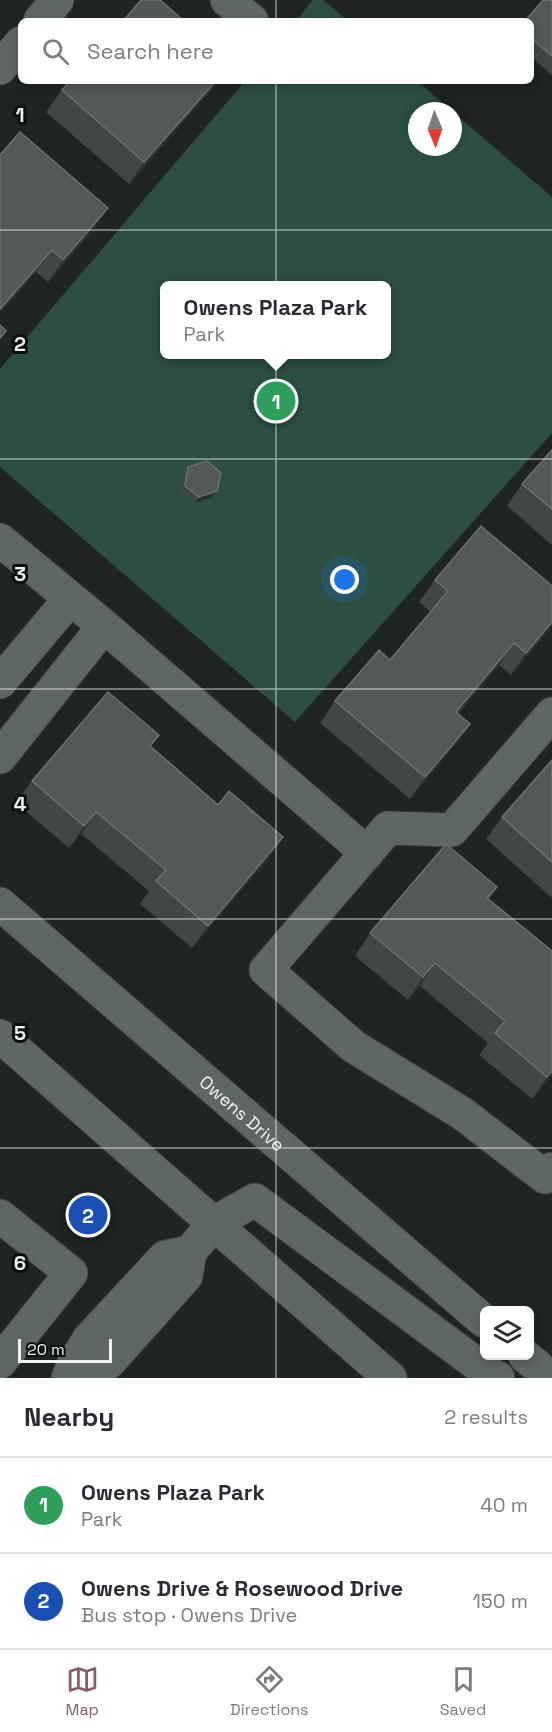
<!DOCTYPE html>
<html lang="en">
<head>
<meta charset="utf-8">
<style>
  body { margin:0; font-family:"Space Grotesk",sans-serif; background:#f7f7f7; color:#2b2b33 }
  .controls { position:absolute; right:18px; bottom:18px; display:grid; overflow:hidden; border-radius:9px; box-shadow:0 3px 9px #0003 }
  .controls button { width:54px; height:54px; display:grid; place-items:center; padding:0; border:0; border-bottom:2px solid #e1e1e2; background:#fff; color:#2b2b33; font:30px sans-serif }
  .compass { position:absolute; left:408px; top:102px; width:54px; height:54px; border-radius:50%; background:#fff; box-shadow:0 3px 9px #0003; rotate:178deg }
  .scale { position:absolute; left:18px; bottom:15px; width:94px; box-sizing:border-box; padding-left:6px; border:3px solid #eef3f0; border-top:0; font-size:16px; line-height:21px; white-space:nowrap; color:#eef3f0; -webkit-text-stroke:4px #0a0e0c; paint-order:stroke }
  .you { position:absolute; left:345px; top:580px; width:21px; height:21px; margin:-15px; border:4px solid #fff; border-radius:50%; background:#1a73e8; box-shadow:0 0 0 9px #1a73e833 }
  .badge { display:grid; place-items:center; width:39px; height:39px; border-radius:50%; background:#865d63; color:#fff; font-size:20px; font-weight:700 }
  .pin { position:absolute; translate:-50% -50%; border:3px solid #fff; box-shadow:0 2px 6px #0006 }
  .popup { position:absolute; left:160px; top:281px; width:231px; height:78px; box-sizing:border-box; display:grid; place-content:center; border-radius:9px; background:#fff; filter:drop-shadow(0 2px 4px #0005); font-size:20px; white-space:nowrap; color:#7c7c81 }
  .popup b { font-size:22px; color:#2b2b33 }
  .popup::after { content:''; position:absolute; left:50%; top:100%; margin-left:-12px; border:12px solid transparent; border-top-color:#fff }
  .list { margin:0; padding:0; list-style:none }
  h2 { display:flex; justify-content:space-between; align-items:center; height:78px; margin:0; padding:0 24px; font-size:26px }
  h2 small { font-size:20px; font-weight:400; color:#7c7c81 }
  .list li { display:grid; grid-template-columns:39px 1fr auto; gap:18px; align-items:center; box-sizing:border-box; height:96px; padding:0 24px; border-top:2px solid #e1e1e2 }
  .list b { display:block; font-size:22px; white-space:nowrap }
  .list p { margin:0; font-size:20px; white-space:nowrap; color:#7c7c81 }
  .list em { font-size:20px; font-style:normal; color:#7c7c81 }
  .icon { flex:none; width:33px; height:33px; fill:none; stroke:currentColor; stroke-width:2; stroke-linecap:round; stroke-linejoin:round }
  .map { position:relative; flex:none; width:552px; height:1378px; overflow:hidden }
  .search { position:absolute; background:#fff; box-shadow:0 3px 9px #0003; left:18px; right:18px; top:18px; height:66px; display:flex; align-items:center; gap:15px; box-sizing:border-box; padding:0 21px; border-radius:9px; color:#7c7c81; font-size:22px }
  .sheet { height:270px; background:#fff }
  nav { display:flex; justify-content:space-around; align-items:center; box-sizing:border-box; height:84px; border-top:2px solid #e1e1e2; background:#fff; font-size:16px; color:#7c7c81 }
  nav a { display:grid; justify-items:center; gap:3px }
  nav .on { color:#865d63 }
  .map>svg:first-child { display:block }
  .green { fill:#2c4f42; fill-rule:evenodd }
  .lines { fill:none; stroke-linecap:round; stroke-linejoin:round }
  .minor-casing { stroke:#3b403e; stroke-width:35 }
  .minor { stroke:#5f6764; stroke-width:33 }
  .wall { fill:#404744 }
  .shaded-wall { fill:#2b322f }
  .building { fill:#535956; stroke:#6b726e; stroke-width:1.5 }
  .grid { fill:none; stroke:#eef3f0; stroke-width:1.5; stroke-opacity:0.55 }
  .labels { text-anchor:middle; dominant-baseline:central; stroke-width:6; stroke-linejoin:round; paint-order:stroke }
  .street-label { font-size:18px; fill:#eef3f0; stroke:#0a0e0c }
  .grid-label { font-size:20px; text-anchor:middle; font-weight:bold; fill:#eef3f0; stroke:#0a0e0c; stroke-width:6; stroke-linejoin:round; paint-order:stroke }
</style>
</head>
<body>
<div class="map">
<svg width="552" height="1378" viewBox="0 0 552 1378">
  <rect width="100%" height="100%" fill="#1e2522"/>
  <g class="green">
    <polygon points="313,0 323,0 348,21 296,21"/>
    <path d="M245 81H417L452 111H417V147H453V112L552 197V433L295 722 0 467V369ZM165 286H387V354H165Z"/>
  </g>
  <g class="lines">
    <defs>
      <g id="minor">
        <polyline points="227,0 252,21"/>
        <polyline points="40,21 57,0"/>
        <polyline points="0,68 21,43"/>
        <polyline points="0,540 104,626 367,853"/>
        <polyline points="0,682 70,599"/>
        <polyline points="552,714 452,830 388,828 266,970 353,1046 463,1114 545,1177 552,1169"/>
        <polyline points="0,757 104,626"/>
        <path id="s1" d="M0 904 484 1321"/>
        <polyline points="0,1036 390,1378"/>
        <polyline points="0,1216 71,1273 0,1362"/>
        <polyline points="525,1356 551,1378"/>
        <polyline points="68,1378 74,1363 89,1339 165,1257 190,1252"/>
        <polyline points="89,1378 109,1362 186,1276 190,1252 214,1223 255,1200 489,1373 498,1378"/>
      </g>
    </defs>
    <use href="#minor" class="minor-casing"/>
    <use href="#minor" class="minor"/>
  </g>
  <g class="wall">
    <polygon points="552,0 552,75 531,57 531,21"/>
    <polygon points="219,81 129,184 46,112 62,90"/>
    <polygon points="0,155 93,230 48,282 36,272"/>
    <polygon points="552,450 552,545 507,506 522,484"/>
    <polygon points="188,467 217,491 213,497 195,503 180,492 184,473"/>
    <polygon points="435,580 552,626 511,675 499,665 458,714 470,724 454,746 410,799 320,723 335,701 390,660 431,612 419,602"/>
    <polygon points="151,747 218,805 283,837 268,859 192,948 140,904 149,891 81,834 69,848 16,803 32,781"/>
    <polygon points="552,760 552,898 486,839 502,817"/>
    <polygon points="497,887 489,899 552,1075 532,1099 479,1055 488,1043 420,986 408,1000 355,956 370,933"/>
  </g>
  <g class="shaded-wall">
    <polygon points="216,81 219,81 129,184 144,162"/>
    <polygon points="108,208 93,230 48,282 63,260"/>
    <polygon points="52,250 36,272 0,314 0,309"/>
    <polygon points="217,491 213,497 195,503 199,497"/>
    <polygon points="552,622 552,626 511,675 526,653"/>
    <polygon points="514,643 499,665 440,734 456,712"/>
    <polygon points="470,724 454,746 410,799 425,777"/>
    <polygon points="96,812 81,834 69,848 84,826"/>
    <polygon points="283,837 268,859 192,948 208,926"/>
    <polygon points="435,963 420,986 408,1000 423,977"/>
    <polygon points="552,1071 552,1075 532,1099 547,1077"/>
  </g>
  <g class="building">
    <polygon points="141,0 160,0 184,21 123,21"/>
    <polygon points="543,0 552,0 552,56 531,38 531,21 525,21"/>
    <polygon points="70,81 216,81 144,162 62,90"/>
    <polygon points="20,132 108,208 63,260 52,250 0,309 0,155"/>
    <polygon points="0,325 6,331 0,338"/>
    <polygon points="552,450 552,509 522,484"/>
    <polygon points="207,461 221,473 217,491 199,497 185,486 188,467"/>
    <polygon points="481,526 552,586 552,622 526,653 514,643 456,712 470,724 425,777 335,701 379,650 390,660 448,591 435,580"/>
    <polygon points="108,692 159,735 150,746 218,805 229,791 283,837 208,926 156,881 166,870 96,812 84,826 32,781"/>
    <polygon points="552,760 552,862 502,817"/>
    <polygon points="446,844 497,887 487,898 552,951 552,1071 547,1077 495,1033 505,1021 435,963 423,977 370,933"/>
  </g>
  <path class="grid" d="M276 0V21M276 81V1378M0 230H552M0 459H552M0 689H552M0 919H552M0 1148H552"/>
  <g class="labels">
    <g class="street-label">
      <text stroke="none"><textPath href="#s1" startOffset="320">Owens Drive</textPath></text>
    </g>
  </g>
  <g class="grid-label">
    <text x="20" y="122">1</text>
    <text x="20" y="351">2</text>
    <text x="20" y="581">3</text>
    <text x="20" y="811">4</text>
    <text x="20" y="1040">5</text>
    <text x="20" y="1270">6</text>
  </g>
</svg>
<div class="controls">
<button><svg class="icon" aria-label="layers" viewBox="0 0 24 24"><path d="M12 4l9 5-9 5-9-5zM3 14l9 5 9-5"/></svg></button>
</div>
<svg class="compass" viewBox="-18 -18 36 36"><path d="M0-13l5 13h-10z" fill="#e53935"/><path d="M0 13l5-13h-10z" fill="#7c7c81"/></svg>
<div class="scale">20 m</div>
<div class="you"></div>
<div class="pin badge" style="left:276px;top:401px;background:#2e9e5b">1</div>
<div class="popup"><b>Owens Plaza Park</b>Park</div>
<div class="pin badge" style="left:88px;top:1215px;background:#1a4fb4">2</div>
<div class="search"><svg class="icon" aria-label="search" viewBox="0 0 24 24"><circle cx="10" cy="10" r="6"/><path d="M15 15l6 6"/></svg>Search here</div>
</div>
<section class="sheet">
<h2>Nearby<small>2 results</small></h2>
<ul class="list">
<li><span class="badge" style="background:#2e9e5b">1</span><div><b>Owens Plaza Park</b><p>Park</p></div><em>40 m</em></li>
<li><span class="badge" style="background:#1a4fb4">2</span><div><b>Owens Drive &amp; Rosewood Drive</b><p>Bus stop · Owens Drive</p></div><em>150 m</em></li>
</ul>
</section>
<nav>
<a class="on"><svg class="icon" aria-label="map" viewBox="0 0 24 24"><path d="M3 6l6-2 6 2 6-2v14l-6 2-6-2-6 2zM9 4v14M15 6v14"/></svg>Map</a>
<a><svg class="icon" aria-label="directions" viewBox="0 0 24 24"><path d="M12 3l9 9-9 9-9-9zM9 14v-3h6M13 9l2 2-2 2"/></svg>Directions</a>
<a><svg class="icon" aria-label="saved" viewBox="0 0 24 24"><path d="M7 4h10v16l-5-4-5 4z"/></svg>Saved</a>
</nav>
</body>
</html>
